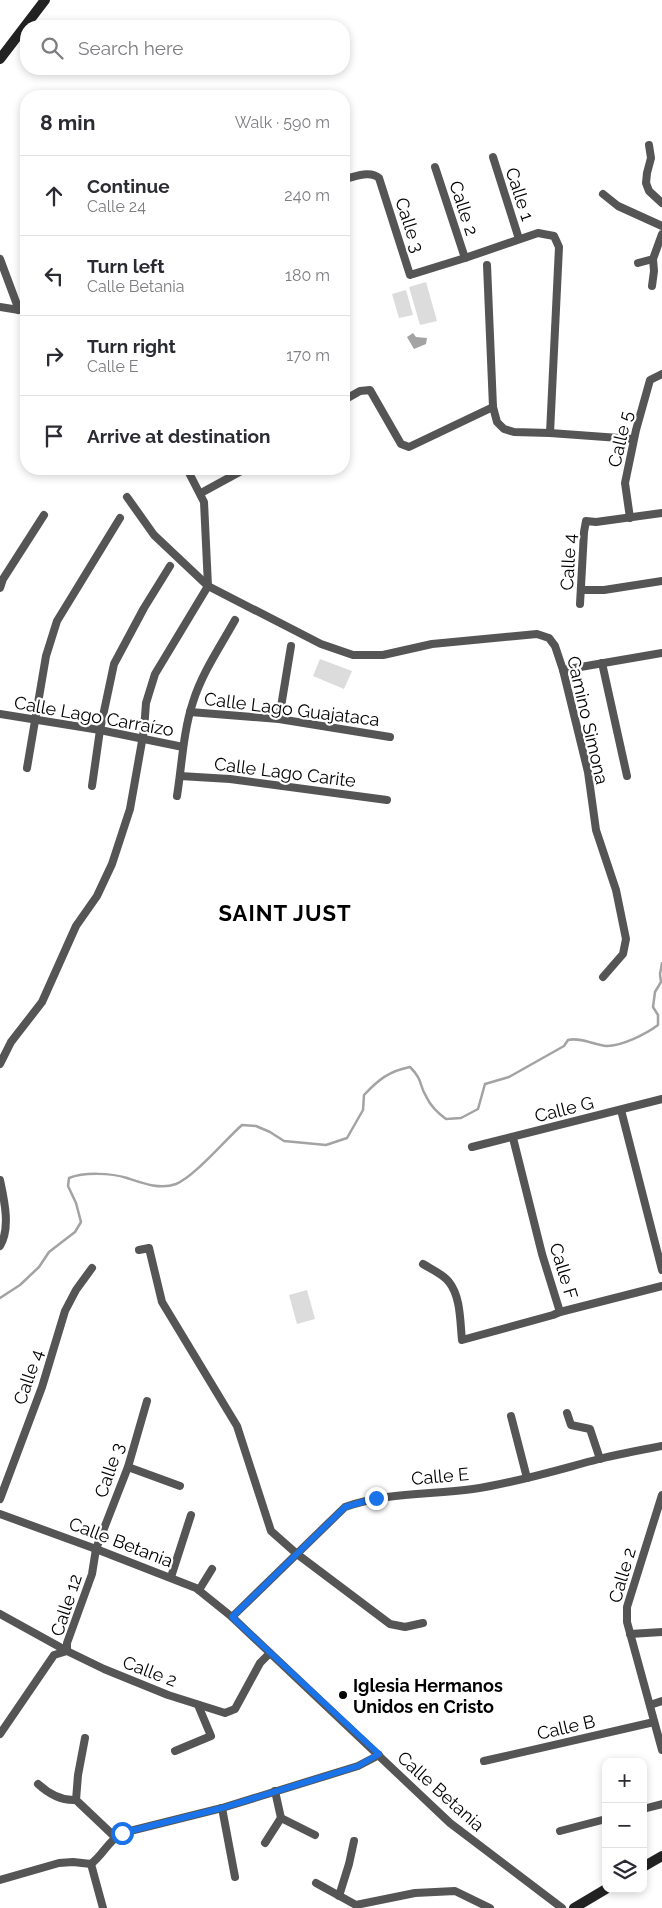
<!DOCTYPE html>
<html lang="en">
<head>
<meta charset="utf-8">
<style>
  body { margin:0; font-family:Raleway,sans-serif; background:#f2f2f3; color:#2b2b33 }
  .controls { position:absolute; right:15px; bottom:15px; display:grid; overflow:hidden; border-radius:10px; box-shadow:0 2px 8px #0003 }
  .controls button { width:45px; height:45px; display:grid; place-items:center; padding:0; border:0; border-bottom:1px solid #e1e1e2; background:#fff; color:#2b2b33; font:25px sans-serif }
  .stop { position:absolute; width:15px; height:15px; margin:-11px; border:4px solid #1a73e8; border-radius:50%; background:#fff }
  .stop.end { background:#1a73e8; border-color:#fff; box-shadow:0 1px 5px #0008 }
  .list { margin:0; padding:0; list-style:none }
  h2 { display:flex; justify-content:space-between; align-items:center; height:65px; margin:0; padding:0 20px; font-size:21px }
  h2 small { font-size:16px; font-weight:400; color:#7c7c81 }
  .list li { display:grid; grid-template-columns:32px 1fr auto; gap:15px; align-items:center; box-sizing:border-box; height:80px; padding:0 20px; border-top:1px solid #e1e1e2 }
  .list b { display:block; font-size:19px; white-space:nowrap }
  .list p { margin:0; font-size:16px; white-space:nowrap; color:#7c7c81 }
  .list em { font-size:16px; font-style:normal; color:#7c7c81 }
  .icon { flex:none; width:28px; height:28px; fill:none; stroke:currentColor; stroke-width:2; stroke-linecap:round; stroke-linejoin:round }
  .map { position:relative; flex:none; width:662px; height:1908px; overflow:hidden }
  .search { position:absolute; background:#fff; box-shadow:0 2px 8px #0003; left:20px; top:20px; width:330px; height:55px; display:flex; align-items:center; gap:12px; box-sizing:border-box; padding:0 18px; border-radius:20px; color:#7c7c81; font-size:19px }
  .panel { position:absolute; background:#fff; box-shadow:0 2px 8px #0003; left:20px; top:90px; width:330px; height:385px; border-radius:20px }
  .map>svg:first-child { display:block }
  .green { fill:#dcdcdc }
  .water { fill:#a3a3a3 }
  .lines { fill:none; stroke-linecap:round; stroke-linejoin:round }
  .stream { stroke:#a3a3a3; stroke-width:2.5 }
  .street { stroke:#555; stroke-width:8 }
  .secondary { stroke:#222; stroke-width:10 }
  .route { stroke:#1a73e8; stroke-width:6 }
  .poi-dot { fill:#000; stroke:#fff; stroke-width:2 }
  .labels { text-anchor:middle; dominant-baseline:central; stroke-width:4.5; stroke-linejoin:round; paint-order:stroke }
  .street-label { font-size:18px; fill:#000; stroke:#fff }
  .poi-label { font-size:18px; font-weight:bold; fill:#000; stroke:#fff; text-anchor:start }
  .district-label { font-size:22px; font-weight:bold; letter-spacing:1px; fill:#000; stroke:#fff }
</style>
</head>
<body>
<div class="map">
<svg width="662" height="1908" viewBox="0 0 662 1908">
  <rect width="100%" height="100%" fill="#fff"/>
  <g class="green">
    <polygon points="426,282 437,321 420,325 409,287"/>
    <polygon points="406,290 413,315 399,318 392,294"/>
    <polygon points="320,659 352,671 344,689 313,676"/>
    <polygon points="307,1290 315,1319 297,1324 289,1295"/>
  </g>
  <polygon class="water" points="413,333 416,337 427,338 426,344 414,349 407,337"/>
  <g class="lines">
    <path class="stream" d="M0 1298 20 1285 39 1267 49 1252 75 1232 81 1222 76 1203 68 1186 69 1178C84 1172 111 1173 127 1178 142 1183 160 1190 176 1184 195 1176 225 1140 242 1125L256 1126 270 1132 284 1141 326 1145 347 1138 363 1110 364 1095C378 1080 389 1071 410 1067 424 1081 418 1084 427 1098 431 1107 438 1113 446 1119L461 1118 478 1109 485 1084 509 1077 564 1046 568 1040C581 1037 594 1045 607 1046 622 1046 646 1034 658 1025V1015L653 1007 655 992 661 982 660 974 662 963"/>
    <g class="street">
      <polyline points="649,145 651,158 647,173 646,183 649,191 662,203"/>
      <polyline points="493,157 519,239"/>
      <polyline points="435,167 465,258"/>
      <path d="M344 179C355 177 370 170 379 178L410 275 465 258 538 233 554 236 559 247 550 433"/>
      <polyline points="603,194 618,206 662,226"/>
      <polyline points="0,259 19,310"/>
      <polyline points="638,263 653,259 662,234"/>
      <polyline points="487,265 493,407 497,422 504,429 514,432 550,433 633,439"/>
      <polyline points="652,286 654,271 653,259"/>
      <polyline points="0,307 19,310"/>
      <polyline points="344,400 360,391 370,390 401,444 409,447 493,407"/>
      <polyline points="201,493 245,469"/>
      <polyline points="127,497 154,535 208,586 321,644 353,655 383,655 432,644 537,634 549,638 555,646 563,670 588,772 596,830 616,890 626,939 623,954 603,977"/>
      <polyline points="630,518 625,483 636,430 650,380 662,374"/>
      <polyline points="0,588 3,579 44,515"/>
      <polyline points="582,590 604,590 662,581"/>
      <polyline points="580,604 584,532 586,521 596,522 662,513"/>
      <polyline points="602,663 627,776"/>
      <polyline points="563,670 662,653"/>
      <polyline points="190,712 279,719 390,737"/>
      <polyline points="0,714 100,730 183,747"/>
      <polyline points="279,719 291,646"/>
      <polyline points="27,768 46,656 57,621 120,518"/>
      <polyline points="180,776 230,779 387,800"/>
      <polyline points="92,786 100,730 114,664 144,608 170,566"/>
      <path d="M177 796C182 765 183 732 193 702 202 673 220 647 235 620"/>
      <polyline points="0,1064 11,1042 42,1002 76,926 97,896 112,864 130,809 144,730 146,703 155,674 208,586 204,502 187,469"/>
      <polyline points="621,1110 662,1270"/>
      <polyline points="513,1138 542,1254 560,1312"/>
      <polyline points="472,1147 662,1099"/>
      <path d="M0 1180C4 1199 11 1228 0 1246"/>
      <polyline points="139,1250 149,1248 162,1302 237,1426 271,1531 297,1554 390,1624 405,1627 423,1623"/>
      <path d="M423 1264C431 1269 443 1274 449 1282 461 1297 460 1322 462 1340L553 1315 560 1312 662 1286"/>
      <polyline points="567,1413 571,1425 590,1429 600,1459"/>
      <polyline points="511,1416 527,1478"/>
      <polyline points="128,1467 180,1486"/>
      <polyline points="662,1495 627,1607 627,1622 662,1750"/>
      <polyline points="0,1499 42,1387 65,1311 76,1290 92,1268"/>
      <polyline points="0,1514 96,1549 196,1588 232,1617 450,1823 562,1908"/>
      <polyline points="171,1577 191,1515"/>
      <polyline points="199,1590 212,1569"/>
      <polyline points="0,1614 67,1651 104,1669 168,1695 225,1713 235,1709 260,1663 270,1653"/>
      <path d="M232 1617 345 1507C387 1492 429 1495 473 1489 515 1483 557 1470 599 1459 620 1454 641 1450 662 1446"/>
      <polyline points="630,1634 662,1632"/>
      <polyline points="650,1705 662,1701"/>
      <polyline points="0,1734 54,1655 67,1651 67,1643 92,1574 96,1549 128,1467 147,1401"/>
      <polyline points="85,1738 78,1775 76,1800 115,1837"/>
      <polyline points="175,1751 211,1736 198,1705"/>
      <polyline points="484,1761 654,1722"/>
      <path d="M38 1784C49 1794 62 1801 76 1800"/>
      <polyline points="275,1791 281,1818 315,1835"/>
      <polyline points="222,1808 235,1877"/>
      <polyline points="643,1809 662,1804"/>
      <polyline points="560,1831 606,1819"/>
      <polyline points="265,1843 281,1818"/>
      <path d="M91 1864C103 1855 109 1840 122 1833L222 1808 358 1766 379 1755"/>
      <polyline points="91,1864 103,1908"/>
      <polyline points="0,1880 59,1863 73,1862 91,1864"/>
      <polyline points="316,1883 356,1905 415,1893 455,1891 490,1908"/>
      <polyline points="339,1896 349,1864 354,1841"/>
    </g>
    <g class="secondary">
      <polyline points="0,59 45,0"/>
      <polyline points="643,1867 662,1856"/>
      <polyline points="574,1908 606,1889"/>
    </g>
  </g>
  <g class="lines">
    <polyline class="route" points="122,1833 222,1808 358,1766 379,1754 232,1617 345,1507 376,1498"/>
  </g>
  <circle class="poi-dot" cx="343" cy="1695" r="5"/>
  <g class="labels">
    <g class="street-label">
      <text transform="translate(520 194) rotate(72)">Calle 1</text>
      <text transform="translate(464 208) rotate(72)">Calle 2</text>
      <text transform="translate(410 225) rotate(72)">Calle 3</text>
      <text transform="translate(620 439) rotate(-77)">Calle 5</text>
      <text transform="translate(568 562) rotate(-87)">Calle 4</text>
      <text transform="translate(292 709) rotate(7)">Calle Lago Guajataca</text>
      <text transform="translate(94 716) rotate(10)">Calle Lago Carraízo</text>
      <text transform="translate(588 720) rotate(77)">Camino Simona</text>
      <text transform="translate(285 772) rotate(7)">Calle Lago Carite</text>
      <text transform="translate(564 1109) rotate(-14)">Calle G</text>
      <text transform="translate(564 1271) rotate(73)">Calle F</text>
      <text transform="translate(28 1377) rotate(-71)">Calle 4</text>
      <text transform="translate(109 1470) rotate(-71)">Calle 3</text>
      <text transform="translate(440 1476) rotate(-5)">Calle E</text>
      <text transform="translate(121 1542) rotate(21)">Calle Betania</text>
      <text transform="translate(622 1575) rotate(-74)">Calle 2</text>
      <text transform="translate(66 1605) rotate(-72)">Calle 12</text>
      <text transform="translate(150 1671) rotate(21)">Calle 2</text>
      <text transform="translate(566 1727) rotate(-13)">Calle B</text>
      <text transform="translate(441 1791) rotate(42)">Calle Betania</text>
    </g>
    <g class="poi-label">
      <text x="353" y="1685">Iglesia Hermanos<tspan x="353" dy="21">Unidos en Cristo</tspan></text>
    </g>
    <g class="district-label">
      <text x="285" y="913">SAINT JUST</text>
    </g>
  </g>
</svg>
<div class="controls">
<button>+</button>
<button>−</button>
<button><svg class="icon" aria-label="layers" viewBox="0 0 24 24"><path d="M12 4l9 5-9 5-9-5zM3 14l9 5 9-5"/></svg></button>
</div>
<div class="stop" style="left:122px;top:1833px"></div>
<div class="stop end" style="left:376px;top:1498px"></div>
<div class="search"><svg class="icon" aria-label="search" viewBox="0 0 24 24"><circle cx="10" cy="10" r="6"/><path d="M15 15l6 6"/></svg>Search here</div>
<section class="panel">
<h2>8 min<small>Walk · 590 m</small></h2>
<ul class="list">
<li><svg class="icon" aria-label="ahead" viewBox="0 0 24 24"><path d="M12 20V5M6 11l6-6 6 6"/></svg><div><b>Continue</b><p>Calle 24</p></div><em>240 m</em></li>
<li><svg class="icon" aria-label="left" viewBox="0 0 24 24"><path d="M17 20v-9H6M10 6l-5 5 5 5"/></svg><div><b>Turn left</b><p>Calle Betania</p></div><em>180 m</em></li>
<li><svg class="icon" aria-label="right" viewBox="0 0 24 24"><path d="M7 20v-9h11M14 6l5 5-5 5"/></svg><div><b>Turn right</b><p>Calle E</p></div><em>170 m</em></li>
<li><svg class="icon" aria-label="arrive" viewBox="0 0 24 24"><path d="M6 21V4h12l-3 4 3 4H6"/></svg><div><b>Arrive at destination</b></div></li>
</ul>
</section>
</div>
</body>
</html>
